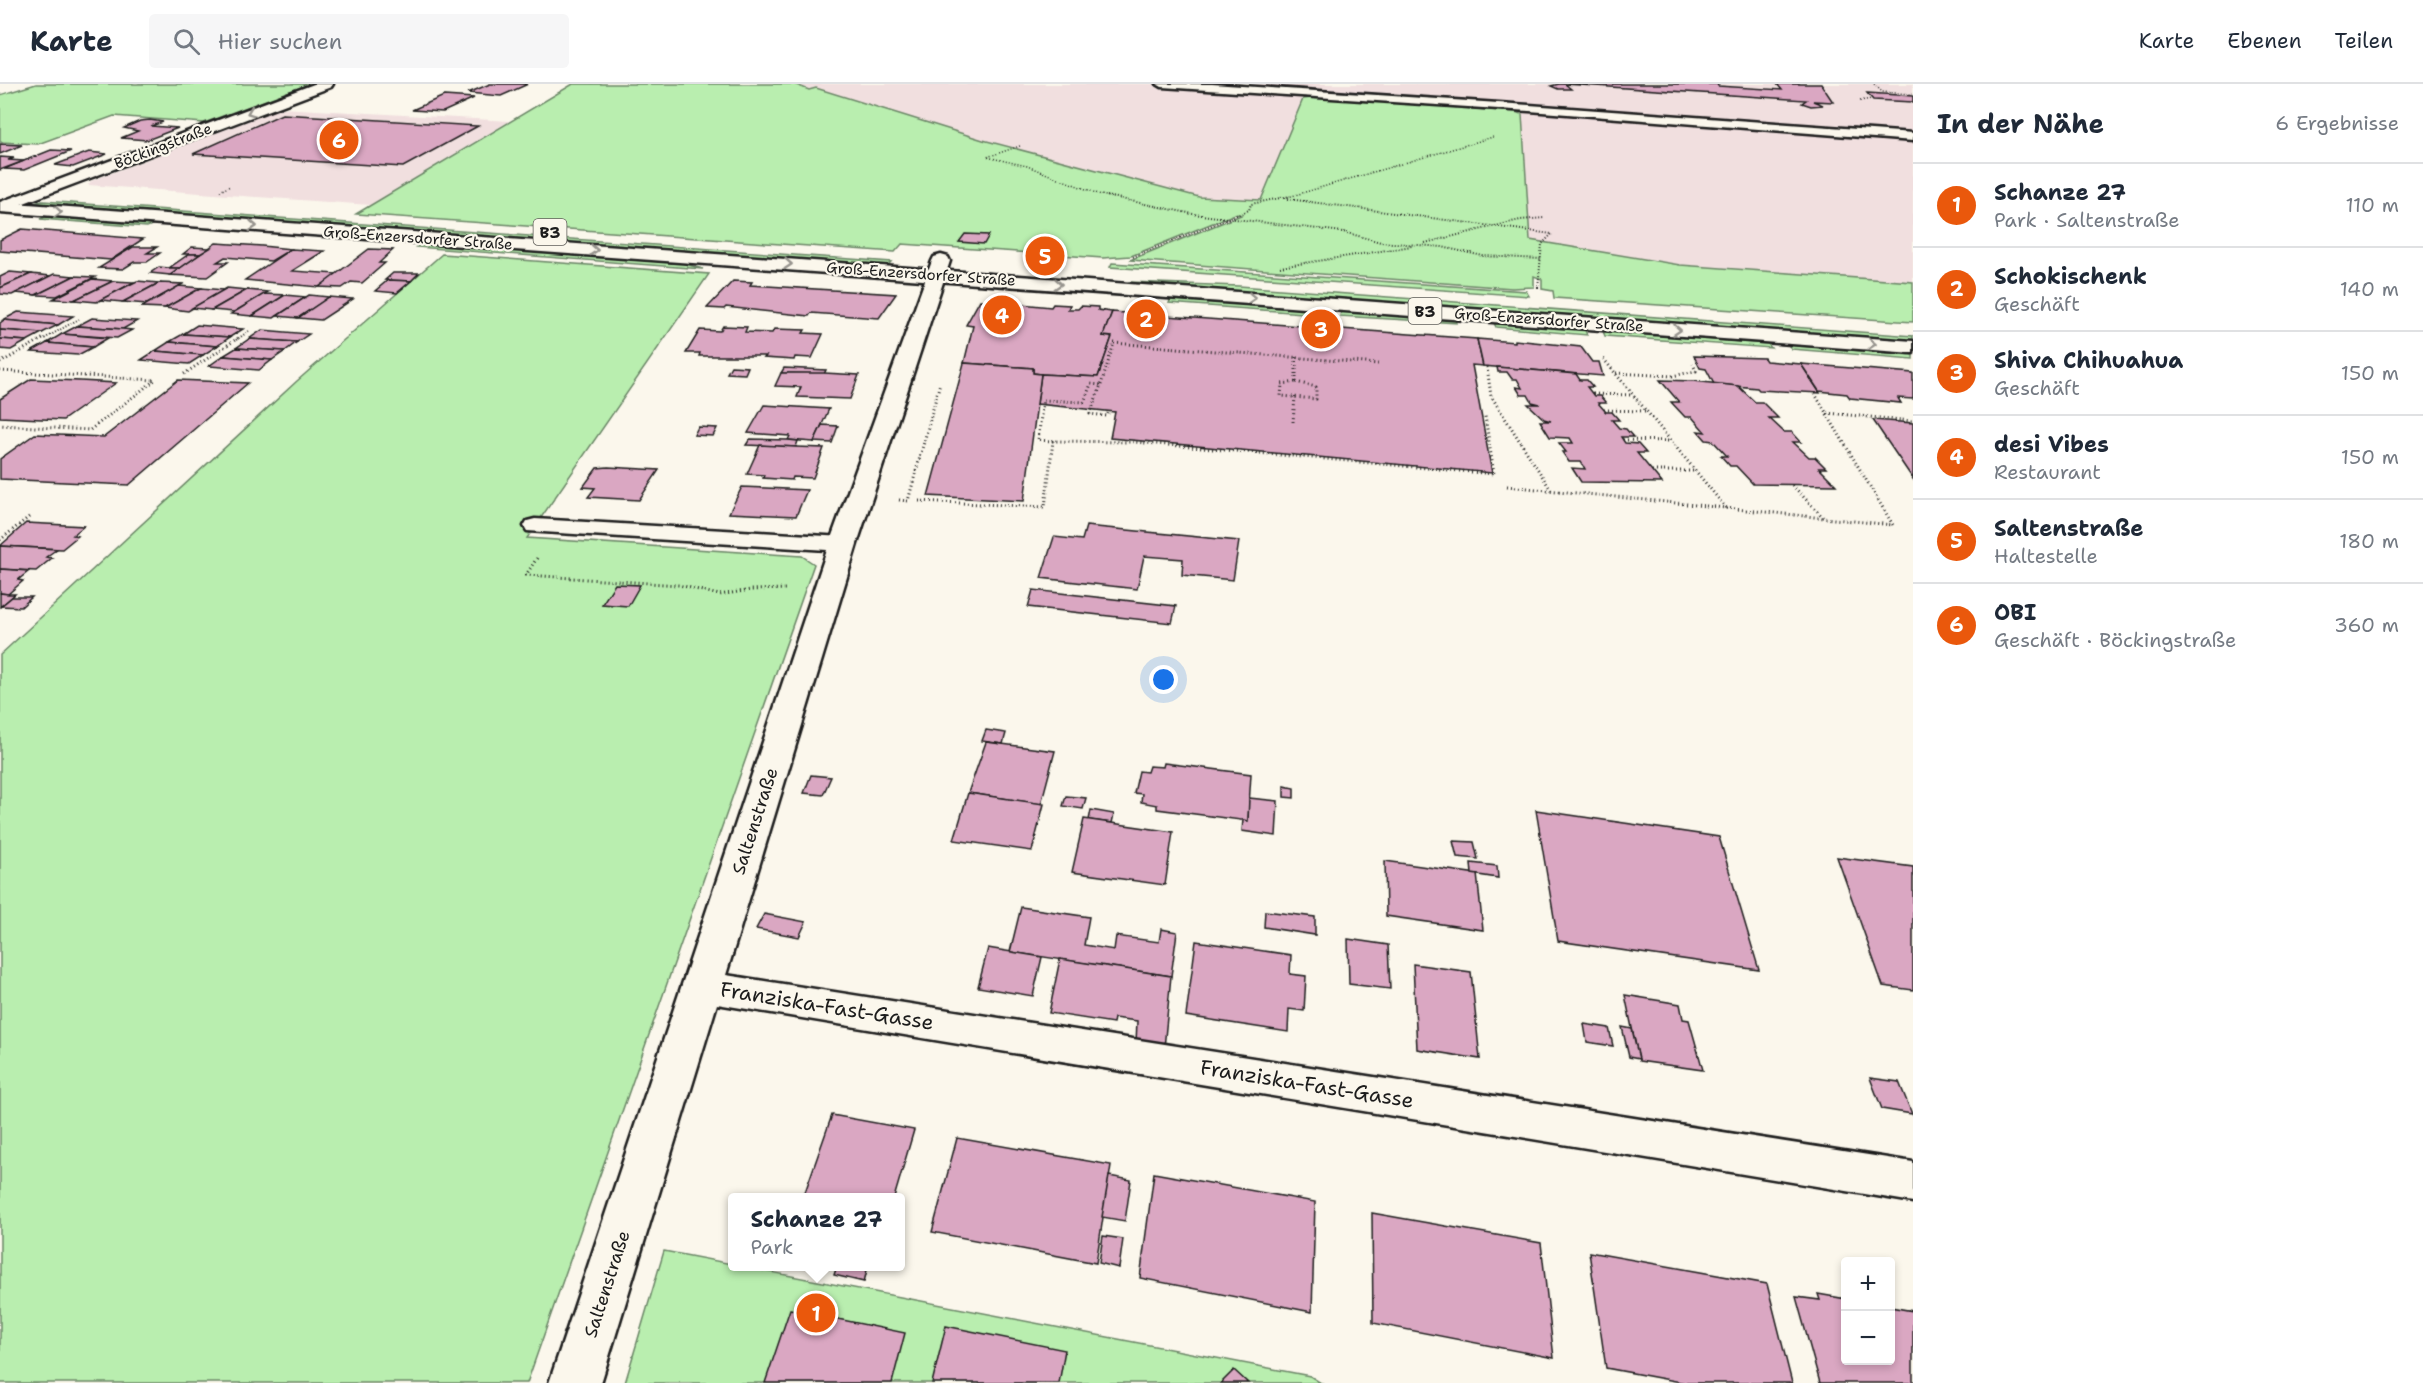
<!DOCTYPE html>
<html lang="de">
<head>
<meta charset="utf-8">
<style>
  body { margin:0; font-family:"Shantell Sans",sans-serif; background:#f6f6f7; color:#1f2937 }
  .controls { position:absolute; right:18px; bottom:18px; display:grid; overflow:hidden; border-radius:6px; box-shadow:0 3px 9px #0003 }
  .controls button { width:54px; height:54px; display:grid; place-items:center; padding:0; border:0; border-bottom:2px solid #e0e1e3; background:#fff; color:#1f2937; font:30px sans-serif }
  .you { position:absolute; left:1164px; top:596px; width:21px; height:21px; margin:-15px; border:4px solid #fff; border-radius:50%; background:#1a73e8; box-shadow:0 0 0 9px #1a73e833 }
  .badge { display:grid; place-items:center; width:39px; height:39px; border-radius:50%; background:#ea580c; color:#fff; font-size:20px; font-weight:700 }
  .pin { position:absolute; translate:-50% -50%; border:3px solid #fff; box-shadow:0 2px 6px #0006 }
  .popup { position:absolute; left:728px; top:1109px; width:177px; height:78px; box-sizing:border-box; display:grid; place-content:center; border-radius:6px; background:#fff; filter:drop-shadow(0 2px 4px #0005); font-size:20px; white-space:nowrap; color:#747a83 }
  .popup b { font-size:22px; color:#1f2937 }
  .popup::after { content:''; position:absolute; left:50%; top:100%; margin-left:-12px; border:12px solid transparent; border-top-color:#fff }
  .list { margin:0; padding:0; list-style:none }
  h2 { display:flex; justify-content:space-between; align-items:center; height:78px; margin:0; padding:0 24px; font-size:26px }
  h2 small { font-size:20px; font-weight:400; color:#747a83 }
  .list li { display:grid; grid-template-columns:39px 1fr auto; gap:18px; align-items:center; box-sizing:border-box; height:84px; padding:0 24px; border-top:2px solid #e0e1e3 }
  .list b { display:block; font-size:22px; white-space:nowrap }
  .list p { margin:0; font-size:20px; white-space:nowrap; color:#747a83 }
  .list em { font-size:20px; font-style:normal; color:#747a83 }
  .icon { flex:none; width:33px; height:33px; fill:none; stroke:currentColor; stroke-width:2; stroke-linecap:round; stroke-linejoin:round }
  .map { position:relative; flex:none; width:1913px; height:1299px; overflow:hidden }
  header { display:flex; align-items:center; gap:36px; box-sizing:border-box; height:84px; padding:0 30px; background:#fff; border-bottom:2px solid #e0e1e3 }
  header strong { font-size:28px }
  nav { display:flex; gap:33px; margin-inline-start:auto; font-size:21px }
  .search { width:420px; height:54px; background:#f6f6f7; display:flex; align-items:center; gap:15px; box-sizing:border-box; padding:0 21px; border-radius:6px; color:#747a83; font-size:22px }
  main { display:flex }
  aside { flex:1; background:#fff }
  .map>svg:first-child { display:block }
  .built { fill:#f1dfdf }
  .green { fill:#b9eeaf; stroke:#6a8566; stroke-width:1.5 }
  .building { fill:#daa7c2; stroke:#1c1c1c; stroke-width:1.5 }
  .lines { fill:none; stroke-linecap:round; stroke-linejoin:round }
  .lane-casing { stroke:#1c1c1c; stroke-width:5 }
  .street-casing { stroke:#1c1c1c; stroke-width:5 }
  .primary-casing { stroke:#1c1c1c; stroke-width:5 }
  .path-far2 { stroke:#1c1c1c; stroke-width:1.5; stroke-dasharray:1 2; stroke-linecap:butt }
  .path-far1 { stroke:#1c1c1c; stroke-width:2; stroke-dasharray:1 2; stroke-linecap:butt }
  .path { stroke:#1c1c1c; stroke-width:3; stroke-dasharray:1 3; stroke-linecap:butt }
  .lane { fill:#fbf7ec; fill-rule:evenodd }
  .street { fill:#fbf7ec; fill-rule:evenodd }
  .primary { fill:#fbf7ec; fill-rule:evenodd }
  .oneway { stroke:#97948e }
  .labels { text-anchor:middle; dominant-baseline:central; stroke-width:4.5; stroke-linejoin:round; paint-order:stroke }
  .far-street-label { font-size:15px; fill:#1c1c1c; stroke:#fbf7ec }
  .shield { fill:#fbf7ec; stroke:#5f5e5a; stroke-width:1.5 }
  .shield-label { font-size:16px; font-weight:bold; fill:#1c1c1c }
  .street-label { font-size:18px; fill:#1c1c1c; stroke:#fbf7ec }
  .near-street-label { font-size:21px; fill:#1c1c1c; stroke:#fbf7ec }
</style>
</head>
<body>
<header>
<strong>Karte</strong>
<div class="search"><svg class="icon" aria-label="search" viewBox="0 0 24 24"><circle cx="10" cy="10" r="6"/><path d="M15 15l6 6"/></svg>Hier suchen</div>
<nav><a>Karte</a><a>Ebenen</a><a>Teilen</a></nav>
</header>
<main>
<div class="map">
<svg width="1913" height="1299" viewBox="0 0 1913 1299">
  <rect width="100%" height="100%" fill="#fbf7ec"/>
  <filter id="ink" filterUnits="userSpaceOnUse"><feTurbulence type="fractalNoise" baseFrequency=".0167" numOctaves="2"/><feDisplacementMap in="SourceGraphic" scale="12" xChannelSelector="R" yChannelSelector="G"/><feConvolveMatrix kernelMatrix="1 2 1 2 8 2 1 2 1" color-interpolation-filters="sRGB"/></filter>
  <g filter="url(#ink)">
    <g class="built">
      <polygon points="794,0 1913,0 1913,209 1262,132 864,25"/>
      <polygon points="281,24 510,37 370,121 88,101 91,97"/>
    </g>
    <g class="green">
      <polygon points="36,0 309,0 204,39 114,32 38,60 0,58 0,11"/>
      <polygon points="573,0 794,0 809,6 816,4 983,56 1199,113 1261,116 1303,15 1320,13 1515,28 1522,30 1530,156 1680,181 1913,198 1913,238 1554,214 1553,207 1542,205 1542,195 1534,192 1534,203 1512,204 1130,176 1241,131 1235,130 1131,172 1103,174 902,160 895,168 356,130"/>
      <polygon points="43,117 891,178 886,183 33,121 32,119"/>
      <polygon points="47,132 154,140 147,143 40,135"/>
      <polygon points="420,160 682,179 703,185 416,163"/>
      <polygon points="442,170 709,190 527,454 802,472 814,480 527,1299 0,1299 0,571 297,297"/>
      <polygon points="1112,179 1526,207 1529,212 1110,183"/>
      <polygon points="1129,198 1239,202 1913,252 1913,259 1127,200"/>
      <polygon points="1171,215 1330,227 1330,231 1169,219"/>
      <polygon points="1341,227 1456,236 1457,239 1340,232"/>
      <polygon points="1494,239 1585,246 1587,251 1496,243"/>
      <polygon points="1603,247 1768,260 1771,264 1605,252"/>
      <polygon points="1788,261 1913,271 1913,275 1792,265"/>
      <polygon points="664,1167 732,1180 732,1182 745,1183 1310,1292 1321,1299 625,1299"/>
    </g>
    <g class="building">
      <polygon points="490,0 528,0 501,12 468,9"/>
      <polygon points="1559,0 1717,0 1718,2 1782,6 1777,0 1821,0 1833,18 1813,17 1823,21 1811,22 1802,19 1806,16 1565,0 1571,5 1558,5 1551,2"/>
      <polygon points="1867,9 1913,12 1913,18 1873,16"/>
      <polygon points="444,12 474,14 443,28 412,26"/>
      <polygon points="282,30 478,42 403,83 193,70"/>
      <polygon points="150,36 163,38 151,42 178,44 147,56 121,54 138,47 124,44 140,37"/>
      <polygon points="0,60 22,61 0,70"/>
      <polygon points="51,66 71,67 24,86 4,85"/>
      <polygon points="89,68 107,70 73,83 55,81"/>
      <polygon points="0,73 14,74 8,76 24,77 0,86"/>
      <polygon points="22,145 143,155 111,176 0,167 0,156"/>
      <polygon points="965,150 989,151 984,160 959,158"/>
      <polygon points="216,159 262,162 291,165 271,177 225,173 217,178 228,178 207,193 170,191"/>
      <polygon points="133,163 157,163 147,169 160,169 147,178 134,178 123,185 99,184"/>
      <polygon points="192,163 210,164 200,170 183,170"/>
      <polygon points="291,165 324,167 292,187 338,190 319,203 245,196"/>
      <polygon points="369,165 393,166 379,179 385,179 362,199 351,198 342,204 319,203"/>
      <polygon points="189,170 200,170 180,184 169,184"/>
      <polygon points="159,183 169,184 180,184 170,191 150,189"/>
      <polygon points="10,188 31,190 0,204 0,193"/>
      <polygon points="393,189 419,189 411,197 385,196"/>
      <polygon points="31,190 51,192 12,211 0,210 0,204"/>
      <polygon points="54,190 74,192 36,211 16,209"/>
      <polygon points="74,192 95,193 57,212 36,211"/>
      <polygon points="92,195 113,197 74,216 53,215"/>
      <polygon points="388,196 411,197 397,209 375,207"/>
      <polygon points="113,197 134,198 97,218 74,216"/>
      <polygon points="137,197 159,199 123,218 100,216"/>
      <polygon points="733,197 752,198 750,201 896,210 879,234 811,229 809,232 726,223 724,225 707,224"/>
      <polygon points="159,199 183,200 147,220 123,218"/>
      <polygon points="179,202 201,204 165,224 142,223"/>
      <polygon points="201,204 224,206 188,227 165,224"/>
      <polygon points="227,204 247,206 212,226 192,224"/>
      <polygon points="247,206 268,208 234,228 212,226"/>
      <polygon points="264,210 285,211 252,232 231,230"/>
      <polygon points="285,211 306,213 274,234 252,232"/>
      <polygon points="309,211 329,213 298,234 277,232"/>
      <polygon points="329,213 353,215 321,236 298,234"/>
      <polygon points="980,216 1051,223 1053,220 1070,221 1068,225 1078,225 1081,222 1098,223 1098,226 1112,228 1103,252 1112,253 1098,293 1041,290 1033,289 1033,284 964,279 973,242 966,241"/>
      <polygon points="18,228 73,232 58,241 3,236"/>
      <polygon points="1112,228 1477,255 1483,282 1472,281 1492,389 1110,354 1115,328 1037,320 1041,290 1098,293 1112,253 1103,252"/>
      <polygon points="92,234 137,237 123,245 77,242"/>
      <polygon points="4,236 58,241 42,249 0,246 0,239"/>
      <polygon points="197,241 243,245 230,253 183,250"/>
      <polygon points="77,242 123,245 132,246 117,254 62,250"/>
      <polygon points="723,242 747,243 745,248 772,249 774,245 805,246 803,249 823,250 812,274 795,273 794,276 764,274 766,272 699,272 700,269 686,269 700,246 720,247"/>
      <polygon points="0,246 42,249 27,257 0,255"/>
      <polygon points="262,246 309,250 297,258 249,255"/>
      <polygon points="62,250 108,254 93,263 47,259"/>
      <polygon points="183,250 230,253 217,262 169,258"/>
      <polygon points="0,255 27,257 11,266 0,265"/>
      <polygon points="249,255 297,258 285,267 236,264"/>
      <polygon points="1477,255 1515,258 1515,256 1581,263 1592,278 1599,278 1603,292 1483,282"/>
      <polygon points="169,258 217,262 203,271 155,267"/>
      <polygon points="47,259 93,263 78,271 31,268"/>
      <polygon points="236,264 285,267 272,276 223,272"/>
      <polygon points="155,267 203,271 189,280 141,276"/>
      <polygon points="223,272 272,276 259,286 209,282"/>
      <polygon points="1694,272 1764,274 1766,277 1801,280 1820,309 1759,306 1757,304 1714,300 1706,285 1700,284"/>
      <polygon points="964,279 1033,284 1033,289 1041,290 1024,417 928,412"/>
      <polygon points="1801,280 1913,289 1913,315 1898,314 1901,319 1850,314 1847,310 1819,307"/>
      <polygon points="731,282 748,283 745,290 727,289"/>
      <polygon points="1497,283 1576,290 1580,296 1587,296 1593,303 1587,303 1594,312 1600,312 1606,319 1598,319 1606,328 1612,328 1619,336 1612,336 1619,344 1626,345 1633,353 1621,353 1625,359 1638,360 1646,369 1637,369 1662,399 1581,398 1572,384 1585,385 1581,378 1569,378 1562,368 1566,368 1559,359 1573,359 1570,354 1550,353 1540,337 1551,337 1544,335 1528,320 1540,320 1532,318 1528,311 1521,311 1516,303 1522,304 1517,295 1512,295 1507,288 1498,288"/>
      <polygon points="784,284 826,286 824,290 781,289"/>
      <polygon points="781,289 824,289 859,291 850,315 797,313 801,303 775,302"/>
      <polygon points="31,295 80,297 116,299 63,336 0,333 0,315"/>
      <polygon points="178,296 248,299 129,401 0,395 0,375 35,350 104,353"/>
      <polygon points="1660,296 1693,297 1738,302 1755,318 1762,318 1778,334 1769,334 1784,348 1792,348 1801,358 1793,358 1809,373 1815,373 1826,384 1819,384 1836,401 1753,400 1736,382 1730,382 1721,372 1727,372 1713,357 1706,356 1698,347 1705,348 1692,333 1685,333 1671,318 1679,318"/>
      <polygon points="764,321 829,325 814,358 788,356 790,352 748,349"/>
      <polygon points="1873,336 1913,339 1913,395"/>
      <polygon points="822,341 838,342 832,359 814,358"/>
      <polygon points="698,343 717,344 713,352 694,351"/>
      <polygon points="750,355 788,356 798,357 796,363 746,361"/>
      <polygon points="760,361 796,363 824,364 813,394 793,393 792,396 763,394 764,391 747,390"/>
      <polygon points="608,383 659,386 639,416 588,413 595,404 583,403 597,384"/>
      <polygon points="742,403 807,406 796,432 729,429"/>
      <polygon points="26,439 84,442 73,451 78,452 62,465 0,462"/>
      <polygon points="1086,442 1239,457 1233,496 1182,491 1183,475 1144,472 1137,505 1041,494 1054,453 1082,456"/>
      <polygon points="0,462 57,465 46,473 52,474 36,487 0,485"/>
      <polygon points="0,485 29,487 18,496 23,497 8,510 0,509"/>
      <polygon points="615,500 640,501 628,522 602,520"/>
      <polygon points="1033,506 1176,522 1172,539 1028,523"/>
      <polygon points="0,509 8,510 15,510 0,523"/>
      <polygon points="12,513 32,513 21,523 1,522"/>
      <polygon points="986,646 1006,649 1003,660 982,657"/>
      <polygon points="986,658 1055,667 1041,720 968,709"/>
      <polygon points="1164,679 1251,690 1248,737 1157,725 1157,721 1141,718 1142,710 1134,709 1139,687 1147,688 1149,682 1163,683"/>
      <polygon points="811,691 831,693 823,711 804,709"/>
      <polygon points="1284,702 1294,704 1294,714 1284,713"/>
      <polygon points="968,709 1044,720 1032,767 954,756"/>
      <polygon points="1066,712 1086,714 1083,725 1063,722"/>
      <polygon points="1249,714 1278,717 1276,752 1242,747 1243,736 1248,737"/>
      <polygon points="1091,726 1114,730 1112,739 1089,736"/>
      <polygon points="1536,726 1719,753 1759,886 1558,857"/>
      <polygon points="1084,735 1173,748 1165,801 1072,788"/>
      <polygon points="1453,757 1474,758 1478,775 1457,773"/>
      <polygon points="1837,773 1913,783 1913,906 1883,902"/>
      <polygon points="1385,777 1477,790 1483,846 1386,832"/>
      <polygon points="1471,779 1497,782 1498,794 1472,790"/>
      <polygon points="1021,823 1089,833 1084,861 1114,866 1116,852 1159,858 1161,845 1177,848 1171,892 1010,868"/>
      <polygon points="1265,827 1315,833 1315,851 1264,843"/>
      <polygon points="764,830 806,838 799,853 756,845"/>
      <polygon points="1348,855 1388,861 1390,905 1349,900"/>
      <polygon points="1196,857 1291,871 1290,890 1306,892 1304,927 1289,925 1288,948 1186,932"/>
      <polygon points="988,864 1042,873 1033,912 978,903"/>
      <polygon points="1060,875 1171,892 1164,964 1136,959 1137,937 1114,934 1113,939 1049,929"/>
      <polygon points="1413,880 1471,888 1480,975 1417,965"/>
      <polygon points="1625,911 1680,920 1683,935 1689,936 1703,986 1639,977"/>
      <polygon points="1584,940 1609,944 1613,962 1587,958"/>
      <polygon points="1622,943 1632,945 1639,975 1629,973"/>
      <polygon points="1870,994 1899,998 1912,1030 1882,1025"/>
      <polygon points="832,1031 914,1046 894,1114 803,1114"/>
      <polygon points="957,1054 1111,1081 1096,1179 932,1148"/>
      <polygon points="1154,1089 1315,1118 1312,1228 1140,1194"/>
      <polygon points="1109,1092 1131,1096 1125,1137 1102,1133"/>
      <polygon points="1372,1129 1541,1159 1554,1274 1373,1239"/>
      <polygon points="1103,1152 1123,1155 1119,1184 1099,1179"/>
      <polygon points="1589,1168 1767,1200 1792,1299 1686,1299 1606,1284"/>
      <polygon points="837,1182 868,1182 864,1198 834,1191"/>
      <polygon points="1818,1210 1846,1215 1846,1276 1890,1276 1890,1223 1913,1227 1913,1299 1820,1299 1796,1213 1820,1216"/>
      <polygon points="790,1225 905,1249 892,1299 765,1299"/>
      <polygon points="946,1242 1065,1266 1059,1299 932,1299"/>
      <polygon points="1234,1286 1248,1299 1221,1299"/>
    </g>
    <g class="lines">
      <defs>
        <g id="lane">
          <polygon points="1157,0 1212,0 1529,21 1913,49 1913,57 1529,27 1162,3"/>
          <polygon points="535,435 843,453 851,455 854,460 851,465 843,467 527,447 524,442 527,437"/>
        </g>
        <g id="street">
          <polygon points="314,0 333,0 331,3 0,128 0,118"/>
          <polygon points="941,171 948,173 950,177 857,460 726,891 1913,1078 1913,1118 717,920 601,1299 549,1299 829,460 932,177 934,173"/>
        </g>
        <polygon id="primary" points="0,118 1913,257 1913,269 0,128"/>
      </defs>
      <use href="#lane" class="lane-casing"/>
      <use href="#street" class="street-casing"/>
      <use href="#primary" class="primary-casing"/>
      <g class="path-far2">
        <polyline points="1874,0 1882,8 1913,10"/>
        <polyline points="1860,17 1872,15"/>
        <polyline points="1020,62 987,73 1027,82 1101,111 1114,114"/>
        <polyline points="220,107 230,102"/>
        <polyline points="1285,114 1493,53"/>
      </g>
      <g class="path-far1">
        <polyline points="1107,112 1193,130 1343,148 1381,158 1442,163 1483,172 1541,175"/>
        <polyline points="1288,115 1552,150"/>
        <polyline points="1425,159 1520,136 1544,134"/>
        <polyline points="1133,173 1249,126 1251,120 1290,112"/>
        <polyline points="1280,183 1412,162"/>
        <polyline points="1538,204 1542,160 1552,150"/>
        <polyline points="42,256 79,235"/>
        <polyline points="236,256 249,247"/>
      </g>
      <g class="path">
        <polyline points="1296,273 1296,298"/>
        <polyline points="0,279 44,254"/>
        <polyline points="1487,283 1491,312 1551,406"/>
        <polyline points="0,287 155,296 90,346 0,341"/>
        <polyline points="1616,289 1672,292 1696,287 1693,280"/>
        <polyline points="184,290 238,254"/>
        <polygon points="1296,298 1316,303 1316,315 1281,312 1282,300"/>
        <polyline points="1101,301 1114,259 1378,280"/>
        <polyline points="1593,310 1632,311"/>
        <polyline points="1604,326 1646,327"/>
        <polyline points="1827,329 1913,337"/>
        <polyline points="1293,338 1295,313"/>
        <polyline points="1623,356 1670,357"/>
        <polyline points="1053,357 1038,356 1043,316 1084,318 1091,300 1101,301 1090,330 1107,332 1109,327"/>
        <polyline points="1652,387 1695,387"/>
        <polyline points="1792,401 1823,433"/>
        <polyline points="1507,402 1726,424 1602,273"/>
        <polyline points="899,416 908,417 940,299"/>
        <polyline points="919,417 1045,423 1053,357 1134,358 1494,390 1485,332"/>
        <polyline points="1726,424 1893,441 1815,310"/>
        <polyline points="0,456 29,433"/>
        <polyline points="537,474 526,491 679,501 719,511 751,506 786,505"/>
      </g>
      <use href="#lane" class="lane"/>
      <use href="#street" class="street"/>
      <use href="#primary" class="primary"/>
    </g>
    <defs><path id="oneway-chevron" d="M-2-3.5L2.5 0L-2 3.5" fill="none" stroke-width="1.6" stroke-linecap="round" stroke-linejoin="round" transform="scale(1.5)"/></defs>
    <g class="oneway">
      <use href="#oneway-chevron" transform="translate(251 28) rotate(159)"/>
      <use href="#oneway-chevron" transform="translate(58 128) rotate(4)"/>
      <use href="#oneway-chevron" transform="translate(253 142) rotate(4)"/>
      <use href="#oneway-chevron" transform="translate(594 166) rotate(4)"/>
      <use href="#oneway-chevron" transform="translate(788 180) rotate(4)"/>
      <use href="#oneway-chevron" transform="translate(1058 200) rotate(4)"/>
      <use href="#oneway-chevron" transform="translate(1252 214) rotate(4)"/>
      <use href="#oneway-chevron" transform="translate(1677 246) rotate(4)"/>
      <use href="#oneway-chevron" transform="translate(1872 260) rotate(4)"/>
    </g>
  </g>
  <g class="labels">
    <g class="far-street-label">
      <text transform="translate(163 62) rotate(-21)">Böckingstraße</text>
      <text transform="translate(418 154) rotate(4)">Groß-Enzersdorfer Straße</text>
      <text transform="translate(921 190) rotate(4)">Groß-Enzersdorfer Straße</text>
      <text transform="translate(1549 236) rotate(4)">Groß-Enzersdorfer Straße</text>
    </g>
    <g class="shield">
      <rect x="533.5" y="135" width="33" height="26" rx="4.5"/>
      <rect x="1408.5" y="214" width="33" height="26" rx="4.5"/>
    </g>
    <g class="shield-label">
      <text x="550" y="148">B3</text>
      <text x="1425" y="227">B3</text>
    </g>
    <g class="street-label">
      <text transform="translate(755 737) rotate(-72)">Saltenstraße</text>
      <text transform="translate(607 1200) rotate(-72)">Saltenstraße</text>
    </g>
    <g class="near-street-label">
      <text transform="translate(827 922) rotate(9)">Franziska-Fast-Gasse</text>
      <text transform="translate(1307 1000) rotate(9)">Franziska-Fast-Gasse</text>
    </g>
  </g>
</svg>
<div class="controls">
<button>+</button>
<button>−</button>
</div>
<div class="you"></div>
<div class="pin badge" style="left:816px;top:1229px">1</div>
<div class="popup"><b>Schanze 27</b>Park</div>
<div class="pin badge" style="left:1146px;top:235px">2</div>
<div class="pin badge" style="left:1321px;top:245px">3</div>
<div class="pin badge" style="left:1002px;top:231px">4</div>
<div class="pin badge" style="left:1045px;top:172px">5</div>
<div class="pin badge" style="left:339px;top:56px">6</div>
</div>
<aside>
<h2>In der Nähe<small>6 Ergebnisse</small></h2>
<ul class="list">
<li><span class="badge">1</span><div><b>Schanze 27</b><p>Park · Saltenstraße</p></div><em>110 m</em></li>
<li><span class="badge">2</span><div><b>Schokischenk</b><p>Geschäft</p></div><em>140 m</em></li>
<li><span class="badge">3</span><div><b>Shiva Chihuahua</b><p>Geschäft</p></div><em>150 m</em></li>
<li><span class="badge">4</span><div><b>desi Vibes</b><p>Restaurant</p></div><em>150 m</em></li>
<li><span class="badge">5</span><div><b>Saltenstraße</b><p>Haltestelle</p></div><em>180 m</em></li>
<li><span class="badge">6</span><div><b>OBI</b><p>Geschäft · Böckingstraße</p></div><em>360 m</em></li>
</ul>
</aside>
</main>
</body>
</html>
